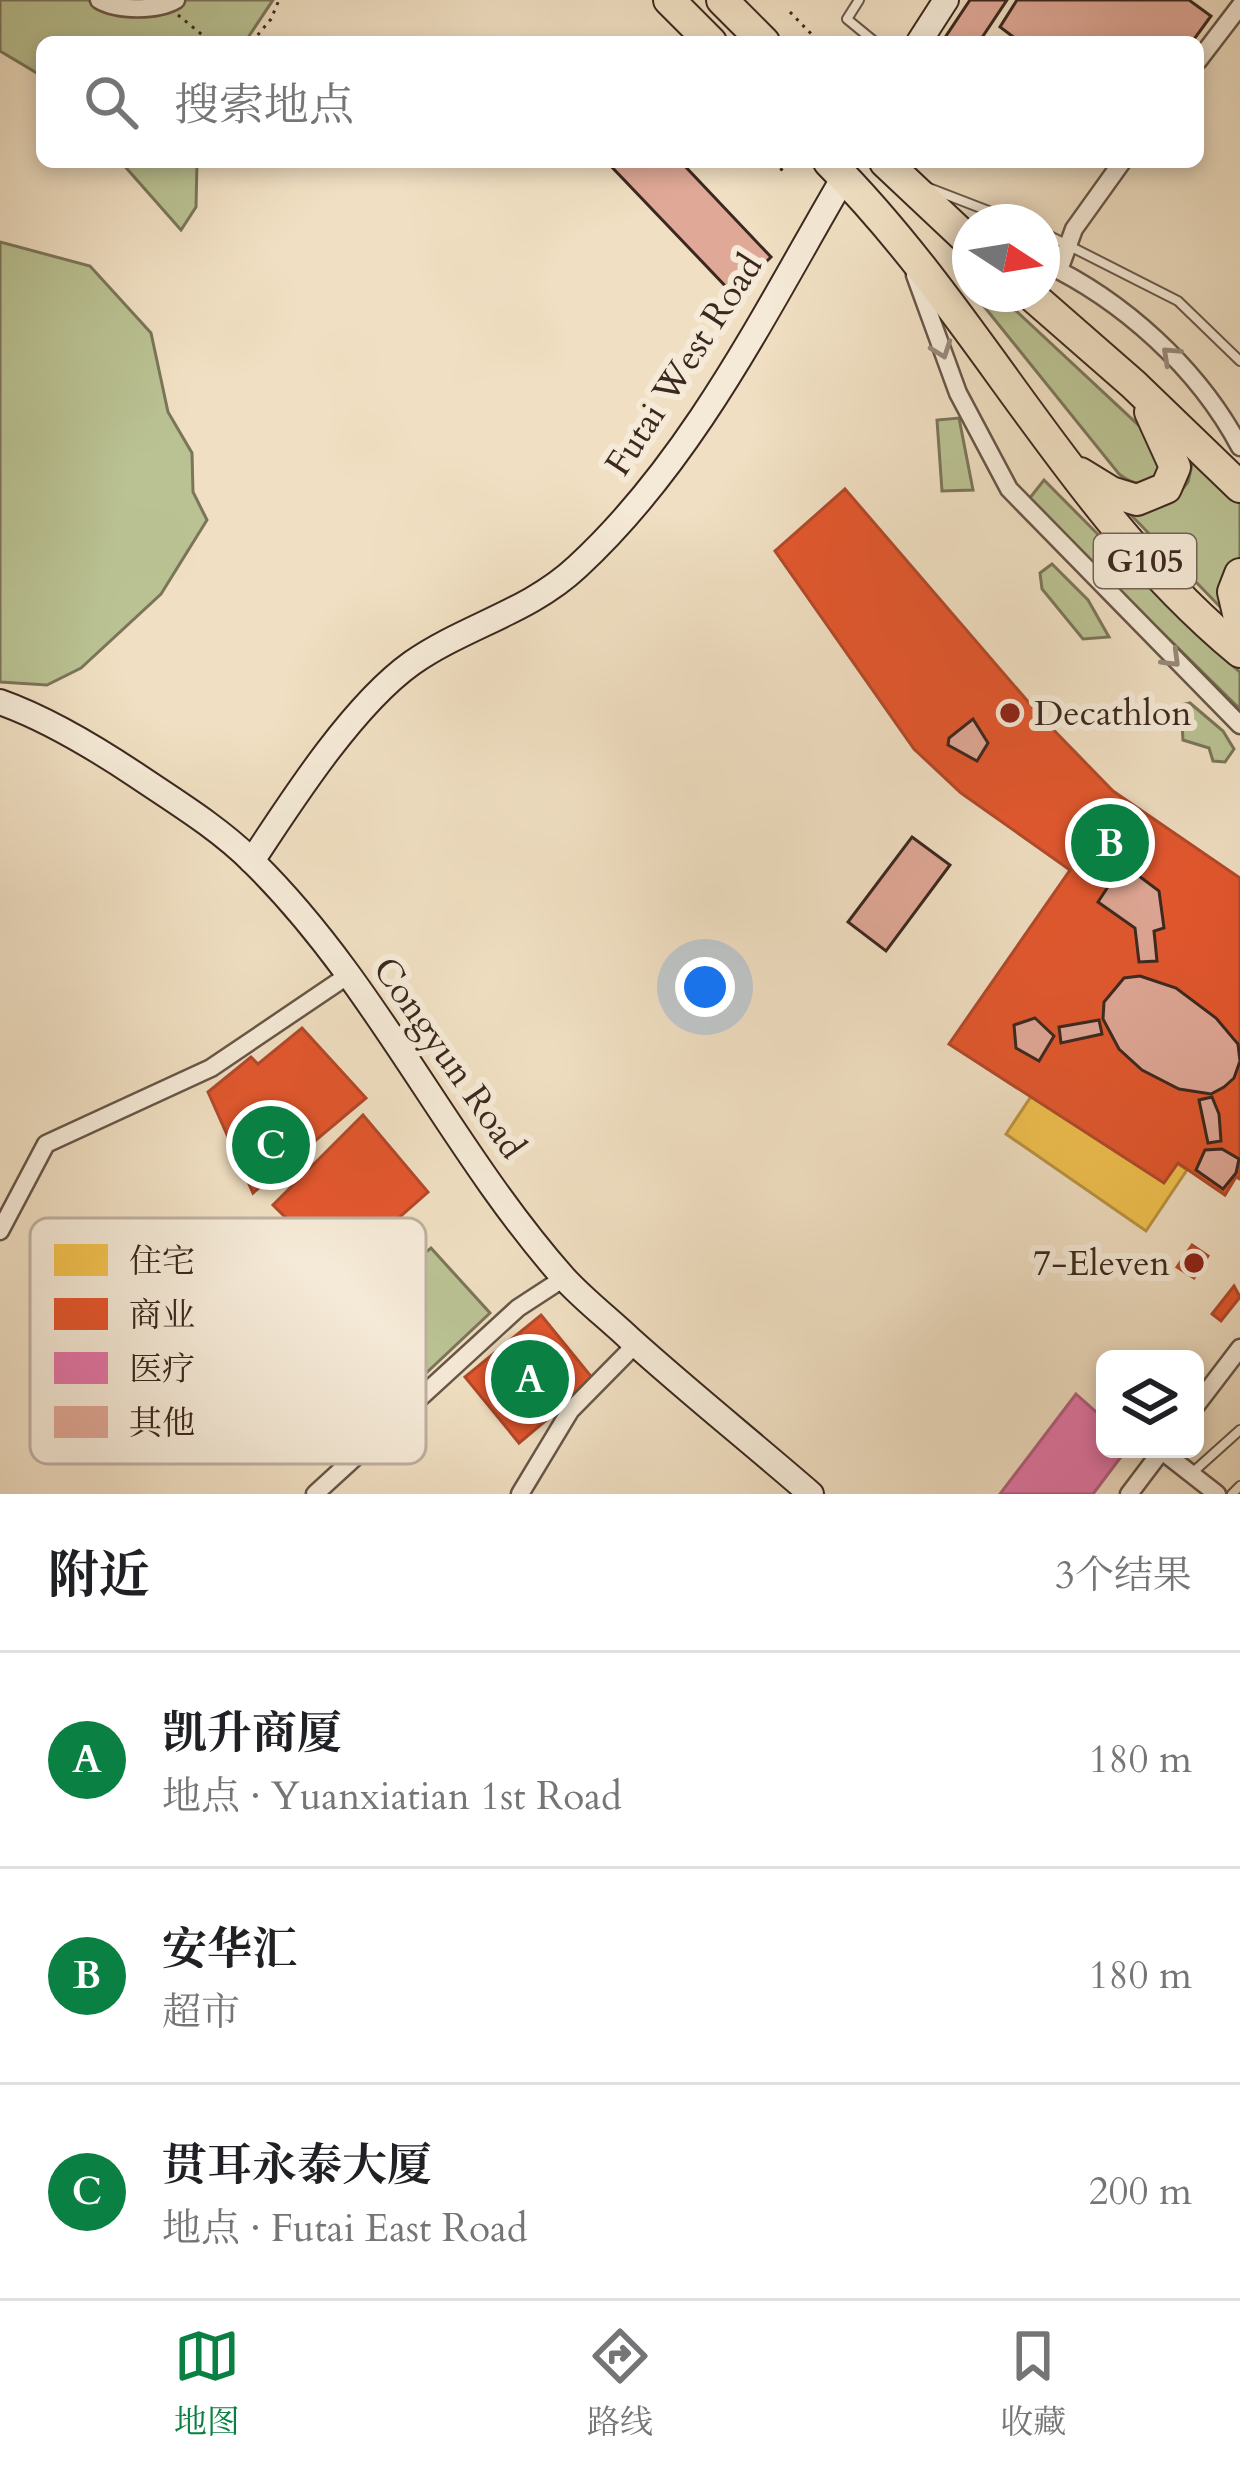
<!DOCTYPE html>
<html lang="zh">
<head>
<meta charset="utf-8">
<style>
  body { margin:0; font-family:Cardo,"Noto Serif SC",serif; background:#f6f6f6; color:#202124 }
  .controls { position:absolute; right:36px; bottom:36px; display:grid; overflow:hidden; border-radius:18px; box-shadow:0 6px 18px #0003 }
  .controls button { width:108px; height:108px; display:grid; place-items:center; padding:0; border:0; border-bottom:3px solid #e0e0e0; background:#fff; color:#202124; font:60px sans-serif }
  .compass { position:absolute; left:952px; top:204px; width:108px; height:108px; border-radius:50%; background:#fff; box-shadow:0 6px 18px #0003; rotate:102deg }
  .you { position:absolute; left:705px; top:987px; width:42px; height:42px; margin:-30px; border:9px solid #fff; border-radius:50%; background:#1a73e8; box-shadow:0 0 0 18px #1a73e833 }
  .badge { display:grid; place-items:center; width:78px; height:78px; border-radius:50%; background:#0b8043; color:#fff; font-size:39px; font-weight:700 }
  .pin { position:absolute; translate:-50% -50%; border:6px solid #fff; box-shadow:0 3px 12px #0006 }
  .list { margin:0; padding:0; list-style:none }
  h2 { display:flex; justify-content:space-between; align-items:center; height:156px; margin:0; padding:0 48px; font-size:51px }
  h2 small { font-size:39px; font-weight:400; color:#757577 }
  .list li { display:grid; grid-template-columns:78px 1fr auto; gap:36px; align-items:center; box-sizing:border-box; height:216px; padding:0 48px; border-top:3px solid #e0e0e0 }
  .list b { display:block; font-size:45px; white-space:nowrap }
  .list p { margin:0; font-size:39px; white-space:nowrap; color:#757577 }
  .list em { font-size:39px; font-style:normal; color:#757577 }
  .icon { flex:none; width:66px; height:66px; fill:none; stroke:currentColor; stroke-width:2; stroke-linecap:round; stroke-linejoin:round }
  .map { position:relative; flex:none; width:1240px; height:1494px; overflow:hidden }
  .search { position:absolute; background:#fff; box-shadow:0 6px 18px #0003; left:36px; right:36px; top:36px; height:132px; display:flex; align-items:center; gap:30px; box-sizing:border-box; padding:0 42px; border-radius:18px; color:#757577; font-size:45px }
  .sheet { height:804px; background:#fff }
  nav { display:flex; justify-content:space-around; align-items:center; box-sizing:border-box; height:168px; border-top:3px solid #e0e0e0; background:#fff; font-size:33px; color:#757577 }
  nav a { display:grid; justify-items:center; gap:6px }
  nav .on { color:#0b8043 }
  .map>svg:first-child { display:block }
  .green { fill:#bac293; stroke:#7b7559; stroke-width:3 }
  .homes { fill:#f2c14e; stroke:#bb9340; stroke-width:3 }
  .shops { fill:#e4572e; stroke:#b2492a; stroke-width:3 }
  .health { fill:#e377a8; stroke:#b15f7f; stroke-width:3 }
  .building { fill:#e0a897; stroke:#3c281f; stroke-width:3 }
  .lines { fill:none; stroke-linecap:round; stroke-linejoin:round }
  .lane-casing { stroke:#695648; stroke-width:12 }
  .street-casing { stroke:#695648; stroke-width:21 }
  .secondary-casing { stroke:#3c281f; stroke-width:28 }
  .highway-casing { stroke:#3c281f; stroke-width:34 }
  .path { stroke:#3c281f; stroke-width:3; stroke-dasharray:3 6; stroke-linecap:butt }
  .lane { stroke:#f5ead7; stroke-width:8 }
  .street { stroke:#f5ead7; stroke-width:16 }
  .secondary { stroke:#f5ead7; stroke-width:24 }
  .highway { stroke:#f0dfc2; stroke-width:30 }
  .oneway { stroke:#98897b }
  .poi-dot { fill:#8f2418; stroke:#f5ead7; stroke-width:4.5 }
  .labels { text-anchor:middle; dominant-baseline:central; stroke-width:12; stroke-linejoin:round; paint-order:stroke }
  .shield { fill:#f5ead7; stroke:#746256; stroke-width:3 }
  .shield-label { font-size:33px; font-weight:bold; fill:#3c281f }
  .street-label { font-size:36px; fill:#3c281f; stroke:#f5ead7 }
  .poi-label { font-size:36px; fill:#3c281f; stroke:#f5ead7; text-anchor:start }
  .key { fill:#f5ead7; stroke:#beb0a0; stroke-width:3 }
  .key-label { font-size:33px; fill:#3c281f }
</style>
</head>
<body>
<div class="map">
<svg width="1240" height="1494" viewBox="0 0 1240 1494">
  <rect width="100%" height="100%" fill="#f0dfc2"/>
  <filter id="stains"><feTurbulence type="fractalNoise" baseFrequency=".00167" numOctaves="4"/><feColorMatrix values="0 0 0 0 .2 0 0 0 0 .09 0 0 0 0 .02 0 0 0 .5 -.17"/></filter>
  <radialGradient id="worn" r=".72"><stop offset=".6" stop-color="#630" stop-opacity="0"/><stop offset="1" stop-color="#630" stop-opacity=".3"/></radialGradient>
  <g class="green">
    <polygon points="0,0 273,0 245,42 42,42 42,76 0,51"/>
    <polygon points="121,162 197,162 196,207 181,230"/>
    <polygon points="0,242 90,266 151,333 168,412 192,453 193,492 207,520 161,594 81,668 47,685 0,682"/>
    <path d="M974 294H998L1149 435 1162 466C1152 487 1137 488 1119 474Z"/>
    <polygon points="959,418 973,490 942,491 937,420"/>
    <polygon points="1194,456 1240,504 1240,565 1225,612 1131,515 1173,501 1188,482"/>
    <polygon points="1044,480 1202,639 1240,672 1240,709 1035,507 1029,499"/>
    <polygon points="1052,564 1088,600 1109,637 1083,639 1042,589 1040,573"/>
    <polygon points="1190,703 1223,731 1234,749 1225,762 1213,761 1209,748 1183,740 1181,705"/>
    <polygon points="431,1248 490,1313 406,1392 349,1313"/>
  </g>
  <polygon class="homes" points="1046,1074 1187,1170 1146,1231 1006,1134"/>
  <g class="shops">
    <polygon points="845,489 1043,719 1113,791 1240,878 1240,1179 1236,1177 1225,1195 1178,1163 1164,1183 949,1044 1070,870 961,793 914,749 775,551"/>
    <polygon points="302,1028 366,1098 253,1193 208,1092 251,1057 258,1064"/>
    <polygon points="363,1115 428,1192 318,1289 272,1231 286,1218 273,1205"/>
    <polygon points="1192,1245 1208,1256 1194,1278 1177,1267"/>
    <polygon points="1234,1286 1240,1297 1221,1321 1212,1314"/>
    <polygon points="541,1315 594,1380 519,1443 465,1377"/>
  </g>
  <polygon class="health" points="1076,1394 1105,1420 1105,1449 1127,1449 1093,1494 1000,1494"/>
  <g class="building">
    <polygon points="970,0 1007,0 979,42 942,42"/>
    <polygon points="1017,0 1189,0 1211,16 1192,42 1020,42 1000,27"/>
    <polygon points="607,162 681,162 771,257 733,294"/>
    <polygon points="973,719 988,743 977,761 948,745 949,738"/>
    <polygon points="912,837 950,865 886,951 848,922"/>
    <polygon points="1123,864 1159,891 1164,928 1154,931 1157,961 1139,962 1135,928 1098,902"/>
    <polygon points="1140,976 1176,988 1216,1018 1238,1044 1240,1061 1234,1078 1224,1087 1211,1094 1179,1089 1142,1070 1119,1049 1103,1019 1104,1002 1124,978"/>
    <polygon points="1035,1018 1054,1036 1039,1061 1016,1048 1014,1025"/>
    <polygon points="1099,1020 1102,1034 1061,1043 1059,1027"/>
    <polygon points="1212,1097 1219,1114 1221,1141 1208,1143 1199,1100"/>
    <polygon points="1222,1149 1239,1159 1236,1173 1223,1189 1196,1170 1205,1150"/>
  </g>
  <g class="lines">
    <defs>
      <g id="lane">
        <polyline points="859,0 847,19 875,42"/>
        <polyline points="929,188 1017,222"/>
        <polyline points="1042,232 1178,301 1240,361"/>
        <polyline points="1192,1473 1240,1430"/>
        <polyline points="1232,1494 1240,1486"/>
      </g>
      <g id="street">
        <path d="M99 0C117 11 158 11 176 0"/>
        <polyline points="1198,61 1240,6"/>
        <path d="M1042 262C1123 300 1198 368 1240 447"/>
        <polyline points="1059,270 1074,229 1122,162"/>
        <polyline points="915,275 958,393 1009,489 1240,725"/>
        <polyline points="0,1231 46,1144 211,1068 347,976"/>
        <polyline points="1195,1407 1240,1348"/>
        <polyline points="1162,1451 1217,1494"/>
        <polyline points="315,1494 518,1308 564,1278"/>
        <polyline points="520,1494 570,1411 636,1344"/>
        <polyline points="1129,1494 1163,1449"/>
      </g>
      <g id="secondary">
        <polyline points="919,42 946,0"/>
        <path d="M0 702C48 719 94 747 136 775 176 802 219 828 253 862 377 984 449 1148 564 1278 584 1300 609 1319 631 1340 690 1393 751 1442 811 1494"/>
        <path d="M252 861C292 800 353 705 412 663 465 626 529 612 577 567 693 460 765 312 844 177"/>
      </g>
      <g id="highway">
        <polyline points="669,0 711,42"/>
        <polyline points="722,0 764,42"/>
        <path d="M829 162C982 316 1069 510 1240 652"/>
        <polyline points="885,162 970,242"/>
        <polyline points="1030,294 1133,384 1240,487"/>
        <polyline points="1080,473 1111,492 1137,500 1166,488 1175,467 1150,412"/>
        <polyline points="1240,574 1233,592 1240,622"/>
      </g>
    </defs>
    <use href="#lane" class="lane-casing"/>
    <use href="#street" class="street-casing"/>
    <use href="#secondary" class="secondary-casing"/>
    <use href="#highway" class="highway-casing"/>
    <g class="path">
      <polyline points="790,12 819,42"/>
      <polyline points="178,15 211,42"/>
      <polyline points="252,42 271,19 279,0"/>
      <polyline points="774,162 784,172"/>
    </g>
    <use href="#lane" class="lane"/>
    <use href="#street" class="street"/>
    <use href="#secondary" class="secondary"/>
    <use href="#highway" class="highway"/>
  </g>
  <defs><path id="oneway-chevron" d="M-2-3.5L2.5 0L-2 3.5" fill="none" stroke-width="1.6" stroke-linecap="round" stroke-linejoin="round" transform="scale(3)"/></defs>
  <g class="oneway">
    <use href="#oneway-chevron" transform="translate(942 350) rotate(70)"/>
    <use href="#oneway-chevron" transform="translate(1170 355) rotate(-137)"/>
    <use href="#oneway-chevron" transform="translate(1172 659) rotate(45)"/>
  </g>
  <g class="poi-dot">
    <circle cx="1010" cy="713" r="12"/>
    <circle cx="1194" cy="1263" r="12"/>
  </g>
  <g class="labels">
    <rect class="shield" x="1094" y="534" width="102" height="54" rx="9"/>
    <g class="shield-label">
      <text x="1145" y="561">G105</text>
    </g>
    <g class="street-label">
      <text transform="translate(684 365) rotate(-57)">Futai West Road</text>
      <text transform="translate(449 1058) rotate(55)">Congyun Road</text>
    </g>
    <g class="poi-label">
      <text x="1034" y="713">Decathlon</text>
      <text x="1170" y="1263" text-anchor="end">7-Eleven</text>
    </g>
  </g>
  <rect x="30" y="1218" width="396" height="246" rx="18" class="key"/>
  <rect x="54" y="1244" width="54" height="32" fill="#f2c14e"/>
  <rect x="54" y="1298" width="54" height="32" fill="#e4572e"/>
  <rect x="54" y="1352" width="54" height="32" fill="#e377a8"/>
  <rect x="54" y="1406" width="54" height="32" fill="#e0a897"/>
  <g class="key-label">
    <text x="129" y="1272">住宅</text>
    <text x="129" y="1326">商业</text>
    <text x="129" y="1380">医疗</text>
    <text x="129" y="1434">其他</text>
  </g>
  <rect width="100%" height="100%" filter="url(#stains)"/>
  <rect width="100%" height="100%" fill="url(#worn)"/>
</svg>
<div class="controls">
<button><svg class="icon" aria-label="layers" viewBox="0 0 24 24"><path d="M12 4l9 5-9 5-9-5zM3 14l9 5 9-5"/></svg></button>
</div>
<svg class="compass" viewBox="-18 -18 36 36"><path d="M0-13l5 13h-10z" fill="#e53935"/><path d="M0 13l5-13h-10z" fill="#757577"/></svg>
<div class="you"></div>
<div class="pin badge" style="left:530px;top:1379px">A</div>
<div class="pin badge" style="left:1110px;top:843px">B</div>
<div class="pin badge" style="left:271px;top:1145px">C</div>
<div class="search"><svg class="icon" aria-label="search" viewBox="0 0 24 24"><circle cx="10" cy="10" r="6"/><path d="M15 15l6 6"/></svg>搜索地点</div>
</div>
<section class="sheet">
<h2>附近<small>3个结果</small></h2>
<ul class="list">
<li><span class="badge">A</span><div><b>凯升商厦</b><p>地点 · Yuanxiatian 1st Road</p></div><em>180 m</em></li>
<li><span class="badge">B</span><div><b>安华汇</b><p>超市</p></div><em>180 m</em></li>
<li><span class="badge">C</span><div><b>贯耳永泰大厦</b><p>地点 · Futai East Road</p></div><em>200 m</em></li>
</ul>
</section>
<nav>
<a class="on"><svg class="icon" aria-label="map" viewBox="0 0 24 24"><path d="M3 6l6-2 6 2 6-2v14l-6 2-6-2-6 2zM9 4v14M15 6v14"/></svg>地图</a>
<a><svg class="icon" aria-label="directions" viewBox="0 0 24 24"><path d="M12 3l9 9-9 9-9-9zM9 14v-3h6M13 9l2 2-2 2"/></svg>路线</a>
<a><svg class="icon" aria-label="saved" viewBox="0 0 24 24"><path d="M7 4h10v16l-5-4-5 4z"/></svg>收藏</a>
</nav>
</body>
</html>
